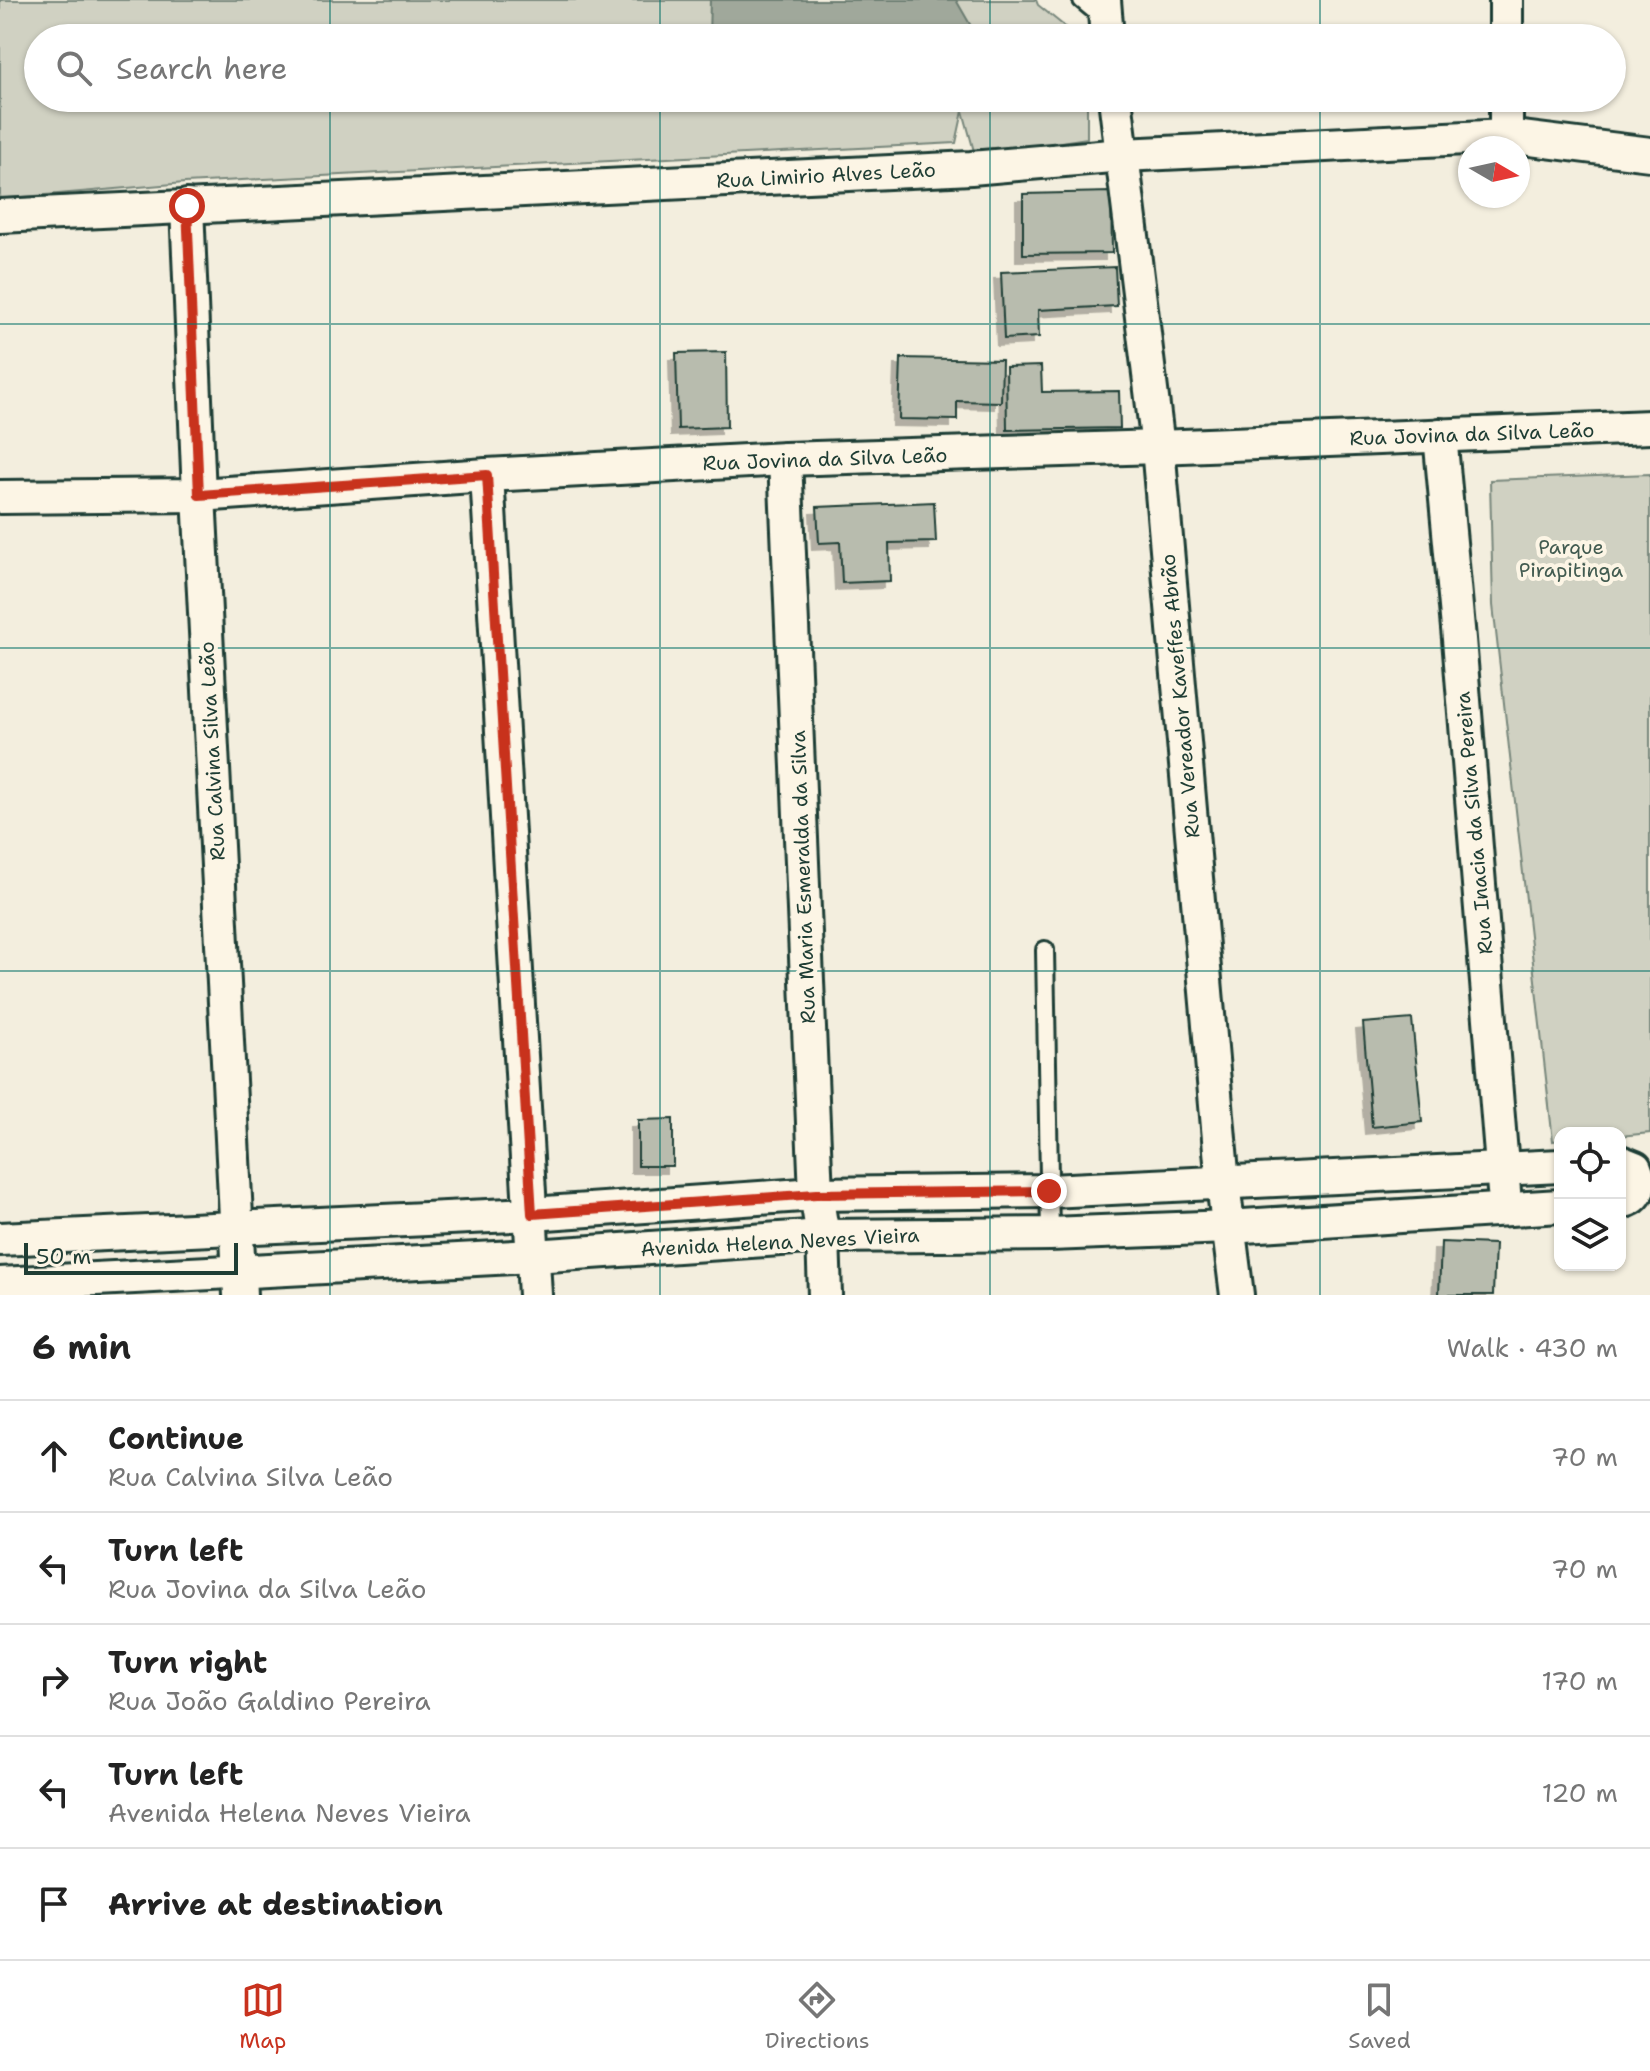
<!DOCTYPE html>
<html lang="en">
<head>
<meta charset="utf-8">
<style>
  body { margin:0; font-family:"Shantell Sans",sans-serif; background:#f2f2f2; color:#222 }
  .controls { position:absolute; right:24px; bottom:24px; display:grid; overflow:hidden; border-radius:16px; box-shadow:0 2px 6px #0004 }
  .controls button { width:72px; height:72px; display:grid; place-items:center; padding:0; border:0; border-bottom:2px solid #e0e0e0; background:#fff; color:#222; font:40px sans-serif }
  .compass { position:absolute; left:1458px; top:136px; width:72px; height:72px; border-radius:50%; background:#fff; box-shadow:0 2px 6px #0004; rotate:99deg }
  .scale { position:absolute; left:24px; bottom:20px; width:214px; box-sizing:border-box; padding-left:8px; border:4px solid #1f3d34; border-top:0; font-size:22px; line-height:28px; white-space:nowrap; color:#1f3d34; -webkit-text-stroke:6px #fcf5e5; paint-order:stroke }
  .stop { position:absolute; width:24px; height:24px; margin:-18px; border:6px solid #c8321e; border-radius:50%; background:#fff }
  .stop.end { background:#c8321e; border-color:#fff; box-shadow:0 2px 8px #0008 }
  .list { margin:0; padding:0; list-style:none }
  h2 { display:flex; justify-content:space-between; align-items:center; height:104px; margin:0; padding:0 32px; font-size:34px }
  h2 small { font-size:26px; font-weight:400; color:#767676 }
  .list li { display:grid; grid-template-columns:52px 1fr auto; gap:24px; align-items:center; box-sizing:border-box; height:112px; padding:0 32px; border-top:2px solid #e0e0e0 }
  .list b { display:block; font-size:30px; white-space:nowrap }
  .list p { margin:0; font-size:26px; white-space:nowrap; color:#767676 }
  .list em { font-size:26px; font-style:normal; color:#767676 }
  .icon { flex:none; width:44px; height:44px; fill:none; stroke:currentColor; stroke-width:2; stroke-linecap:round; stroke-linejoin:round }
  .map { position:relative; flex:none; width:1650px; height:1295px; overflow:hidden }
  .search { position:absolute; background:#fff; box-shadow:0 2px 6px #0004; left:24px; right:24px; top:24px; height:88px; display:flex; align-items:center; gap:20px; box-sizing:border-box; padding:0 28px; border-radius:44px; color:#767676; font-size:30px }
  .sheet { height:664px; background:#fff }
  nav { display:flex; justify-content:space-around; align-items:center; box-sizing:border-box; height:112px; border-top:2px solid #e0e0e0; background:#fff; font-size:22px; color:#767676 }
  nav a { display:grid; justify-items:center; gap:4px }
  nav .on { color:#c8321e }
  .map>svg:first-child { display:block }
  .green { fill:#d0d1c2; stroke:#78877b; stroke-width:2 }
  .water { fill:#a0a89b; stroke:#6c7d72; stroke-width:2 }
  .building { fill:#b8bcae; stroke:#1f3d34; stroke-width:2; filter:url(#shadow) }
  .lines { fill:none; stroke-linecap:round; stroke-linejoin:round }
  .lane-casing { stroke:#1f3d34; stroke-width:22 }
  .street-casing { stroke:#1f3d34; stroke-width:38 }
  .lane { stroke:#fcf5e5; stroke-width:16 }
  .street { stroke:#fcf5e5; stroke-width:32 }
  .route { stroke:#c8321e; stroke-width:10 }
  .grid { fill:none; stroke:#0f766e; stroke-width:2; stroke-opacity:0.55 }
  .labels { text-anchor:middle; dominant-baseline:central; stroke-width:8; stroke-linejoin:round; paint-order:stroke }
  .street-label { font-size:20px; fill:#1f3d34; stroke:#fcf5e5 }
  .park-label { font-size:20px; fill:#425b50; stroke:#fcf5e5 }
</style>
</head>
<body>
<div class="map">
<svg width="1650" height="1295" viewBox="0 0 1650 1295">
  <defs>
    <filter id="shadow"><feDropShadow dx="-7" dy="7" stdDeviation="0" flood-color="#0004"/></filter>
  </defs>
  <rect width="100%" height="100%" fill="#f3eede"/>
  <filter id="ink" filterUnits="userSpaceOnUse"><feTurbulence type="fractalNoise" baseFrequency=".0125" numOctaves="2"/><feDisplacementMap in="SourceGraphic" scale="16" xChannelSelector="R" yChannelSelector="G"/><feConvolveMatrix kernelMatrix="1 2 1 2 8 2 1 2 1" color-interpolation-filters="sRGB"/></filter>
  <g filter="url(#ink)">
    <g class="green">
      <polygon points="0,0 1036,0 1038,5 1079,38 38,38 38,98 1087,98 1087,138 975,155 963,111 956,143 185,183 0,199"/>
      <polygon points="1650,474 1650,1133 1620,1136 1620,1133 1560,1133 1560,1140 1553,1141 1493,605 1490,480"/>
    </g>
    <polygon class="water" points="710,0 956,0 971,26 971,38 709,38"/>
    <g class="building">
      <polygon points="1111,192 1112,253 1023,254 1023,194"/>
      <polygon points="1115,267 1117,306 1038,310 1039,337 1004,339 1001,272"/>
      <polygon points="726,352 727,427 678,429 676,353"/>
      <polygon points="901,358 1002,360 1001,402 957,401 957,420 899,419"/>
      <polygon points="1041,366 1042,392 1119,391 1120,428 1007,430 1006,367"/>
      <polygon points="934,502 936,542 889,543 890,581 842,583 840,542 819,543 817,507"/>
      <polygon points="1412,1019 1422,1122 1372,1127 1363,1023"/>
      <polygon points="673,1119 673,1166 638,1166 638,1120"/>
      <polygon points="1441,1242 1495,1244 1493,1295 1439,1295"/>
    </g>
    <g class="lines">
      <defs>
        <g id="lane">
          <polyline points="1082,0 1105,19"/>
          <polyline points="1045,950 1050,1234"/>
        </g>
        <g id="street">
          <polyline points="1104,0 1107,38"/>
          <polyline points="1506,0 1506,38"/>
          <polyline points="1115,98 1158,447 1223,1184 1237,1295"/>
          <polyline points="1506,98 1506,136"/>
          <polyline points="187,206 199,495 240,1295"/>
          <polyline points="0,216 971,168 1123,155 1506,136 1650,154"/>
          <polyline points="1440,435 1459,639 1504,1191"/>
          <polyline points="785,459 816,1194 823,1236 825,1295"/>
          <polyline points="487,475 535,1295"/>
          <polyline points="0,497 199,495 487,475 785,459 1158,447 1650,427"/>
          <path d="M1620 1162 1635 1168C1642 1184 1640 1199 1620 1202"/>
          <polyline points="0,1239 532,1214 816,1194 1049,1191 1560,1166"/>
          <polyline points="0,1284 534,1256 823,1236 1050,1234 1228,1227 1560,1206"/>
        </g>
      </defs>
      <use href="#lane" class="lane-casing"/>
      <use href="#street" class="street-casing"/>
      <use href="#lane" class="lane"/>
      <use href="#street" class="street"/>
    </g>
  </g>
  <g class="lines" filter="url(#ink)">
    <polyline class="route" points="187,206 199,495 487,475 532,1214 816,1194 1049,1191"/>
  </g>
  <path class="grid" d="M330 0V38M660 0V38M990 0V38M1320 0V38M330 98V1295M660 98V1295M990 98V1295M1320 98V1295M0 324H1650M0 648H1650M0 971H1650"/>
  <g class="labels">
    <g class="street-label">
      <text transform="translate(826 175) rotate(-3)">Rua Limirio Alves Leão</text>
      <text transform="translate(1472 434) rotate(-2)">Rua Jovina da Silva Leão</text>
      <text transform="translate(825 459) rotate(-2)">Rua Jovina da Silva Leão</text>
      <text transform="translate(1180 696) rotate(-95)">Rua Vereador Kaveffes Abrão</text>
      <text transform="translate(212 751) rotate(-93)">Rua Calvina Silva Leão</text>
      <text transform="translate(1474 823) rotate(-95)">Rua Inacia da Silva Pereira</text>
      <text transform="translate(803 877) rotate(-92)">Rua Maria Esmeralda da Silva</text>
      <text transform="translate(780 1242) rotate(-3)">Avenida Helena Neves Vieira</text>
    </g>
    <g class="park-label">
      <text x="1571" y="547">Parque<tspan x="1571" dy="23">Pirapitinga</tspan></text>
    </g>
  </g>
</svg>
<div class="controls">
<button><svg class="icon" aria-label="locate" viewBox="0 0 24 24"><circle cx="12" cy="12" r="6"/><path d="M12 2v4M12 18v4M2 12h4M18 12h4"/></svg></button>
<button><svg class="icon" aria-label="layers" viewBox="0 0 24 24"><path d="M12 4l9 5-9 5-9-5zM3 14l9 5 9-5"/></svg></button>
</div>
<svg class="compass" viewBox="-18 -18 36 36"><path d="M0-13l5 13h-10z" fill="#e53935"/><path d="M0 13l5-13h-10z" fill="#767676"/></svg>
<div class="scale">50 m</div>
<div class="stop" style="left:187px;top:206px"></div>
<div class="stop end" style="left:1049px;top:1191px"></div>
<div class="search"><svg class="icon" aria-label="search" viewBox="0 0 24 24"><circle cx="10" cy="10" r="6"/><path d="M15 15l6 6"/></svg>Search here</div>
</div>
<section class="sheet">
<h2>6 min<small>Walk · 430 m</small></h2>
<ul class="list">
<li><svg class="icon" aria-label="ahead" viewBox="0 0 24 24"><path d="M12 20V5M6 11l6-6 6 6"/></svg><div><b>Continue</b><p>Rua Calvina Silva Leão</p></div><em>70 m</em></li>
<li><svg class="icon" aria-label="left" viewBox="0 0 24 24"><path d="M17 20v-9H6M10 6l-5 5 5 5"/></svg><div><b>Turn left</b><p>Rua Jovina da Silva Leão</p></div><em>70 m</em></li>
<li><svg class="icon" aria-label="right" viewBox="0 0 24 24"><path d="M7 20v-9h11M14 6l5 5-5 5"/></svg><div><b>Turn right</b><p>Rua João Galdino Pereira</p></div><em>170 m</em></li>
<li><svg class="icon" aria-label="left" viewBox="0 0 24 24"><path d="M17 20v-9H6M10 6l-5 5 5 5"/></svg><div><b>Turn left</b><p>Avenida Helena Neves Vieira</p></div><em>120 m</em></li>
<li><svg class="icon" aria-label="arrive" viewBox="0 0 24 24"><path d="M6 21V4h12l-3 4 3 4H6"/></svg><div><b>Arrive at destination</b></div></li>
</ul>
</section>
<nav>
<a class="on"><svg class="icon" aria-label="map" viewBox="0 0 24 24"><path d="M3 6l6-2 6 2 6-2v14l-6 2-6-2-6 2zM9 4v14M15 6v14"/></svg>Map</a>
<a><svg class="icon" aria-label="directions" viewBox="0 0 24 24"><path d="M12 3l9 9-9 9-9-9zM9 14v-3h6M13 9l2 2-2 2"/></svg>Directions</a>
<a><svg class="icon" aria-label="saved" viewBox="0 0 24 24"><path d="M7 4h10v16l-5-4-5 4z"/></svg>Saved</a>
</nav>
</body>
</html>
